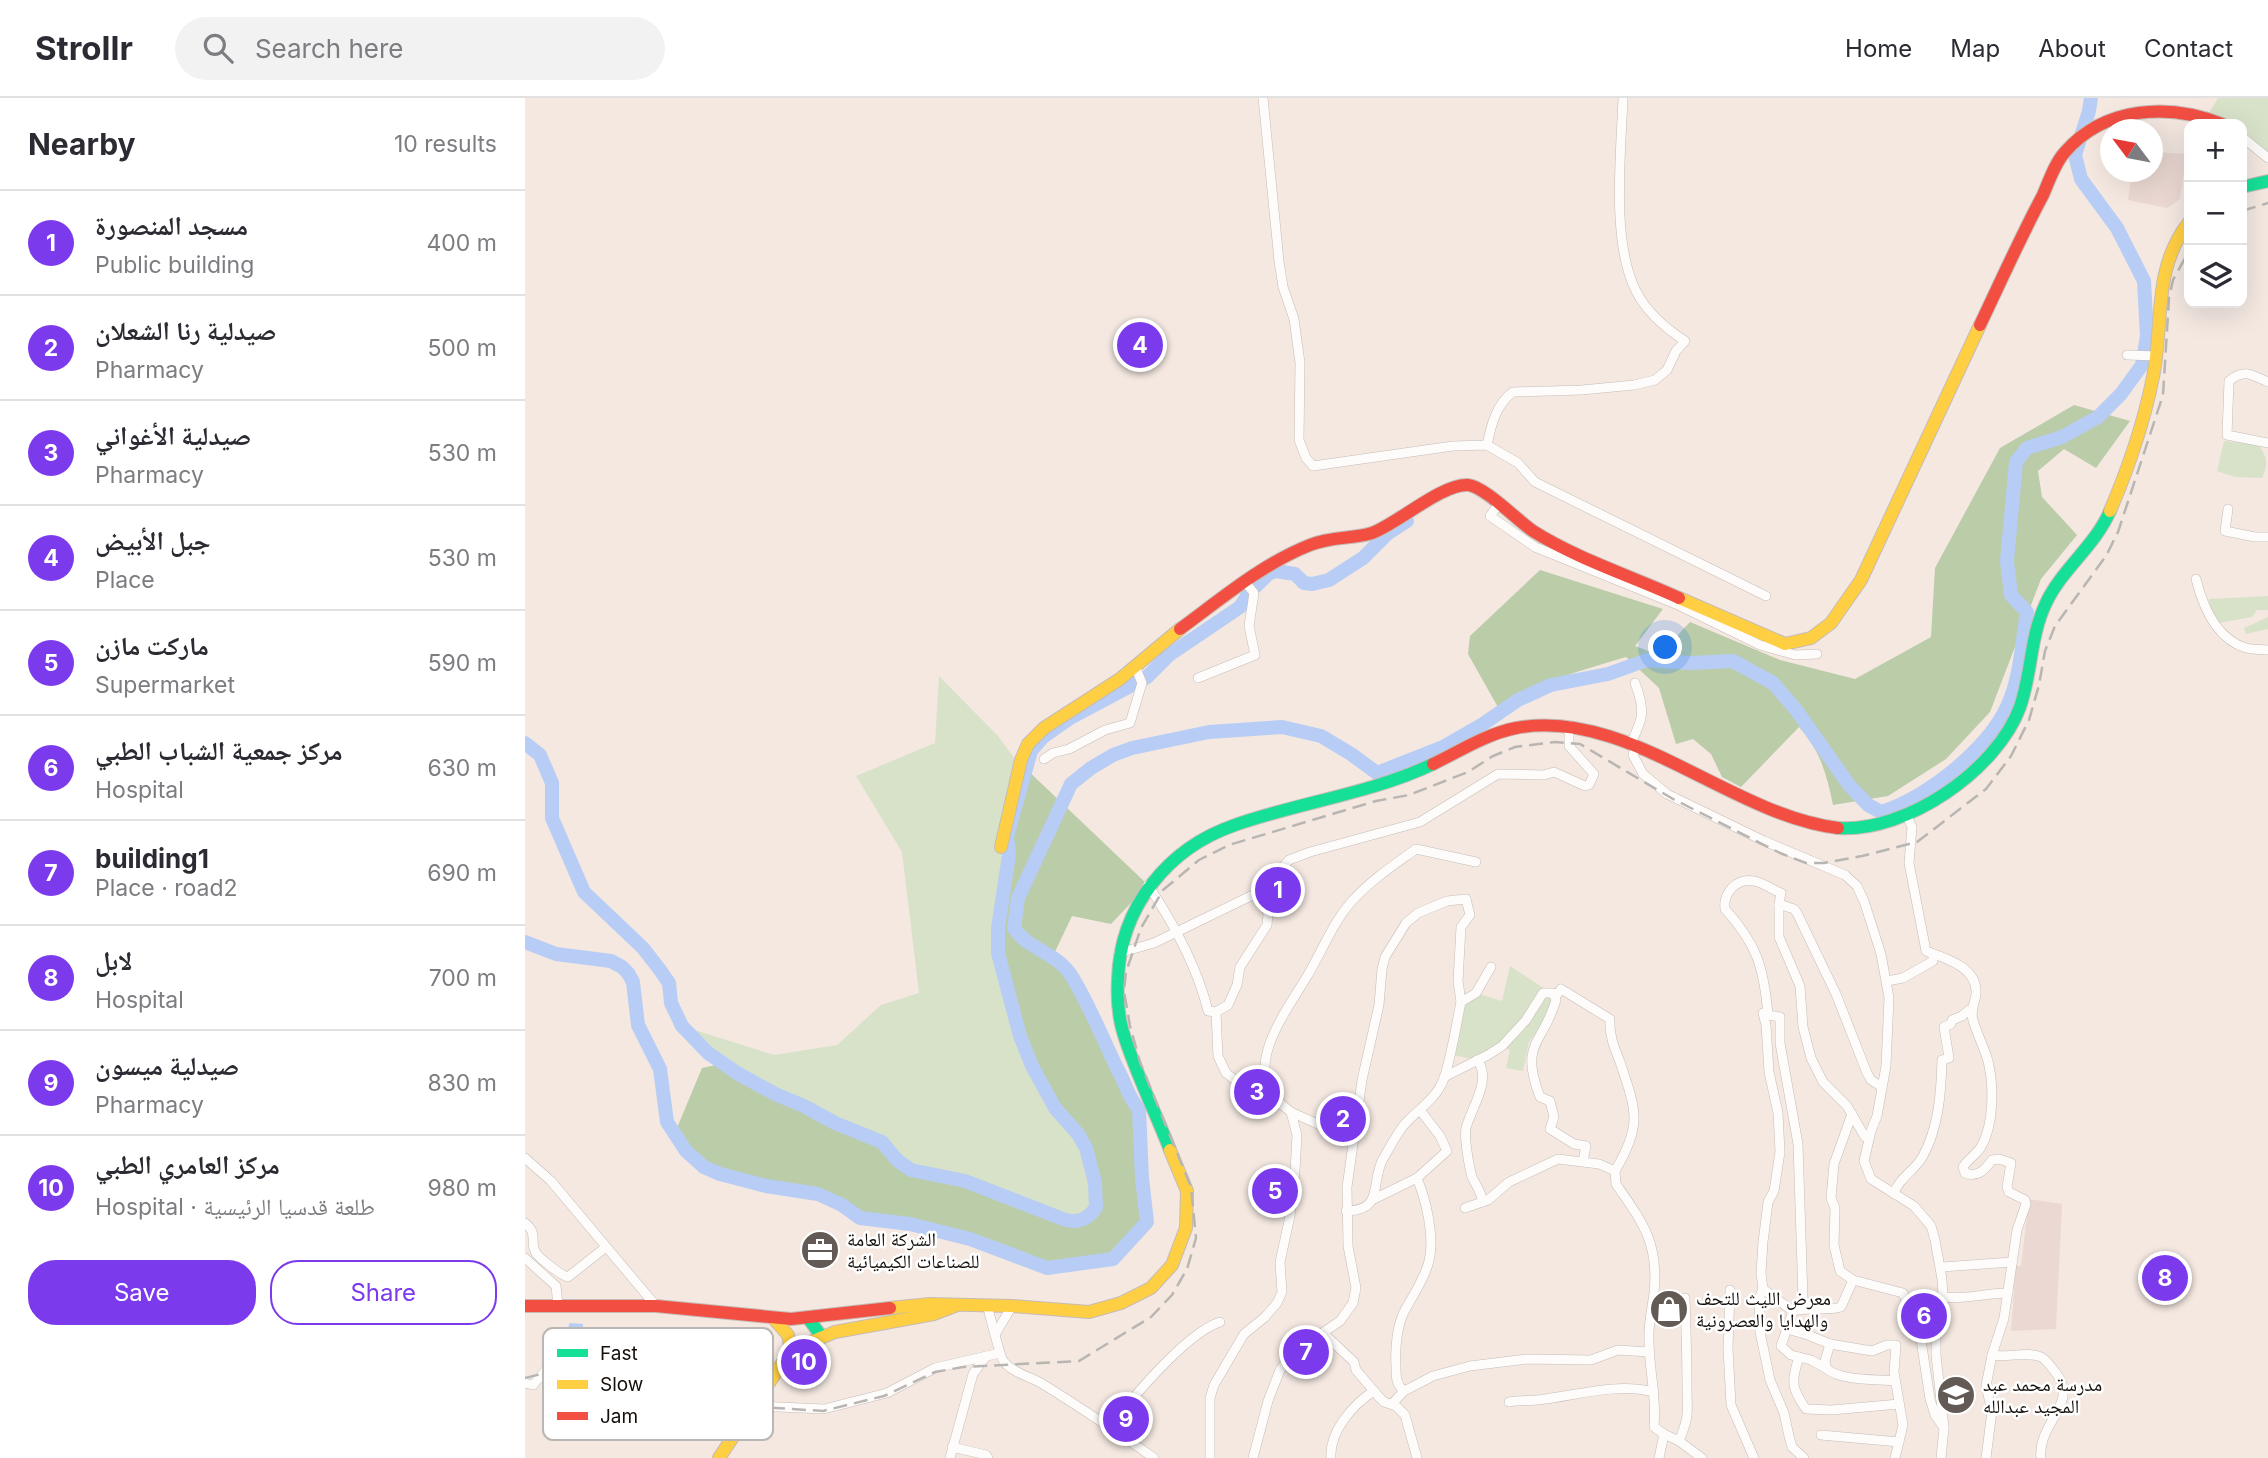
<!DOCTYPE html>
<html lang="en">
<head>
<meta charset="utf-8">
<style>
  body { margin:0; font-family:Inter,"Noto Naskh Arabic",sans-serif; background:#f2f2f3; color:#2b2b33 }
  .controls { position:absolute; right:21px; top:21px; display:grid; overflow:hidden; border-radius:14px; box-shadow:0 7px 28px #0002 }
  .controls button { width:63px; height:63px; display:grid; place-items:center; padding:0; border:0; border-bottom:2px solid #e1e1e2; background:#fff; color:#2b2b33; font:35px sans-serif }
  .compass { position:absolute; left:1575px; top:21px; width:63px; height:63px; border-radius:50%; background:#fff; box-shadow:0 7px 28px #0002; rotate:302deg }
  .you { position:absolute; left:1141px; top:550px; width:24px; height:24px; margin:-18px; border:5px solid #fff; border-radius:50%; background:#1a73e8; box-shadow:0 0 0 10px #1a73e833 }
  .badge { display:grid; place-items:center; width:46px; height:46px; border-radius:50%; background:#7c3aed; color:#fff; font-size:23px; font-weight:700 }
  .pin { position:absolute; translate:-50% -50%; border:4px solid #fff; box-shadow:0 2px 7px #0006 }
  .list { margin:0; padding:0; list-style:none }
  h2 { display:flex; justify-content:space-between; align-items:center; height:91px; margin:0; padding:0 28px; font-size:30px }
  h2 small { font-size:23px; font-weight:400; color:#7c7c81 }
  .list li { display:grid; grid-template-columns:46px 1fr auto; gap:21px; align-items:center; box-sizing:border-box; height:105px; padding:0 28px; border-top:2px solid #e1e1e2 }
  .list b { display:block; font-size:26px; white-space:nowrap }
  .list p { margin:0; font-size:23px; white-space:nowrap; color:#7c7c81 }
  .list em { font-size:23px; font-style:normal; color:#7c7c81 }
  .actions { display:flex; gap:14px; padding:21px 28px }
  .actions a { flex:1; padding:16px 0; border:2px solid #7c3aed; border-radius:28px; text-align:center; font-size:24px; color:#7c3aed }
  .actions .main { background:#7c3aed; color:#fff }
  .icon { flex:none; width:38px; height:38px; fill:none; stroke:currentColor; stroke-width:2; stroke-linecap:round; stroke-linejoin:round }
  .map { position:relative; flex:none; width:1743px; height:1360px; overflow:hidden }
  header { display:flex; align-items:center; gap:42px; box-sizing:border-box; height:98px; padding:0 35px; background:#fff; border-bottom:2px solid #e1e1e2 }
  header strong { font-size:33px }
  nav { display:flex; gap:38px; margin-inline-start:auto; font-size:24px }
  .search { width:490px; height:63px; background:#f2f2f3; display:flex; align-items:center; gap:18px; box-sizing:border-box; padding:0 24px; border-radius:38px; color:#7c7c81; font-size:26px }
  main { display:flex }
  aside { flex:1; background:#fff }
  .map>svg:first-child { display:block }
  .education { fill:#ebd8d3 }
  .green { fill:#d8e2c9 }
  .forest { fill:#bacca8 }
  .water { fill:#b8cdf5 }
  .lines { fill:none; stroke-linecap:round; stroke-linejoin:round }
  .river { stroke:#b8cdf5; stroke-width:14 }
  .street-casing { stroke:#c5bcb7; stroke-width:10 }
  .fast-casing { stroke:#c5bcb7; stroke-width:14 }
  .slow-casing { stroke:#c5bcb7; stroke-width:14 }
  .jam-casing { stroke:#c5bcb7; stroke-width:14 }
  .street { stroke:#fdfcfa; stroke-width:9 }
  .fast { stroke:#16e098; stroke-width:12 }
  .slow { stroke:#ffcf43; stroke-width:12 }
  .jam { stroke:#f24e42; stroke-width:12 }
  .rail { stroke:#b8b5b3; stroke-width:2.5; stroke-dasharray:14 7; stroke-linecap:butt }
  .labels { text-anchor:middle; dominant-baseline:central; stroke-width:5; stroke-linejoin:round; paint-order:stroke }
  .poi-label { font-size:19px; fill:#150e09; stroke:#fff; text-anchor:start }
  .key { fill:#fff; stroke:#b9b7b5; stroke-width:2 }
  .key-label { font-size:19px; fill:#150e09 }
</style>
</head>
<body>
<header>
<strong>Strollr</strong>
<div class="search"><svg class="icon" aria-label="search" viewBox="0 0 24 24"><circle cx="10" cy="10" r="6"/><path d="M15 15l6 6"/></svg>Search here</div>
<nav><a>Home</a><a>Map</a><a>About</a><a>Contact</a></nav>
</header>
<main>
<aside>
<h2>Nearby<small>10 results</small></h2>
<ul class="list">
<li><span class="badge">1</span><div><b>مسجد المنصورة</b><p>Public building</p></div><em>400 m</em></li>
<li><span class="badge">2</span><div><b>صيدلية رنا الشعلان</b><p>Pharmacy</p></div><em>500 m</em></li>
<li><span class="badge">3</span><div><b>صيدلية الأغواني</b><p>Pharmacy</p></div><em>530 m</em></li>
<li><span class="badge">4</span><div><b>جبل الأبيض</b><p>Place</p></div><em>530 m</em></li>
<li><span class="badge">5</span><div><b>ماركت مازن</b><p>Supermarket</p></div><em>590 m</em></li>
<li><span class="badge">6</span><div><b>مركز جمعية الشباب الطبي</b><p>Hospital</p></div><em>630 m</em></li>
<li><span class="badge">7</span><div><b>building1</b><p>Place · road2</p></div><em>690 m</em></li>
<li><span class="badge">8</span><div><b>لابل</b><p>Hospital</p></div><em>700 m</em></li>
<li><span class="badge">9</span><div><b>صيدلية ميسون</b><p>Pharmacy</p></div><em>830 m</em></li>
<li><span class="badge">10</span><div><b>مركز العامري الطبي</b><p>Hospital · طلعة قدسيا الرئيسية</p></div><em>980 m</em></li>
</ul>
<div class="actions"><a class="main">Save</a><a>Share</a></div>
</aside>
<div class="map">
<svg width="1743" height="1360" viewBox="0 0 1743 1360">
  <rect width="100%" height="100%" fill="#f4e8e1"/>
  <g class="education">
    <polygon points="1628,54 1662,56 1655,101 1642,110 1603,102 1607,74 1628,74"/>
    <polygon points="1504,1101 1537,1106 1531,1231 1486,1233 1491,1168 1496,1168"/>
  </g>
  <g class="green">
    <polygon points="1693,0 1743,0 1743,57 1717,36 1717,26 1703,26 1683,17"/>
    <path d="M1699 343 1733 347C1743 359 1743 366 1737 380L1710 379 1692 373Z"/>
    <polygon points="1743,498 1743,512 1732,512 1727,519 1693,525 1685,513 1684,501"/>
    <polygon points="1743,519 1743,531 1721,536 1719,530"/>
    <polygon points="414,578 473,638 500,675 482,738 484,757 479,779 472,842 479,882 502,957 536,1019 553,1036 561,1050 571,1095 570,1113 558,1122 544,1123 440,1083 379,1068 361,1047 279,1008 195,962 157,928 249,957 312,947 356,907 394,895 377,754 331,678 410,645"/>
    <polygon points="985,868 1031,898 1019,925 1004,944 998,973 981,970 985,952 977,948 952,962 924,956 936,904 951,895 977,903"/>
  </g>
  <g class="forest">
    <path d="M1549 307 1605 323 1571 370 1539 351 1513 373 1517 399 1552 437 1516 481 1465 614 1421 661 1363 698 1308 707C1302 677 1295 652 1274 629L1216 689 1197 679 1186 656 1168 641 1151 646 1134 590 1101 559C1058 572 1011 584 974 611L943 556 945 538 1015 472 1138 511 1110 548 1134 557 1165 524 1255 562 1330 581 1406 539 1410 470 1475 350Z"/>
    <polygon points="498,668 623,787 586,826 547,818 528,858 542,870 568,917 595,976 614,1011 622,1124 588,1161 522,1170 439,1140 385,1126 335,1120 317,1107 293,1096 236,1086 195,1076 168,1061 149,1037 177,970 201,965 235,987 319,1029 357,1044 379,1068 482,1099 544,1123 564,1118 571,1104 561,1050 524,998 491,924 472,842 484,757 480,728"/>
  </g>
  <polygon class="water" points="45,1225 58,1226 56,1245 37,1243"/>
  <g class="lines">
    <g class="river">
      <path d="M0 645 15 657 27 685V720L59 794 118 850 135 872 144 885 146 905 157 928 183 955 212 975 250 996 279 1008 310 1025 357 1044 372 1062 386 1072 440 1083 538 1121C552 1126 564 1121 571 1109L570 1085 561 1050 553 1036 530 1010 507 968 495 938 473 855V830L484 757 482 738 506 653 518 639 545 620 622 579 644 557 715 509 725 494 743 476 751 473 770 476 779 485 787 486 804 482 838 460 862 436 882 423"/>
      <path d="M0 844 31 856 86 863 97 869 103 875 108 884 113 927 135 971 142 1024 161 1053 179 1069 195 1076 241 1088 293 1096 317 1107 335 1120 385 1126 445 1141 522 1170 588 1161 622 1124 617 1080 614 1011C605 1002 602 990 596 978 579 945 566 909 546 877 532 855 501 850 489 830L493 800 546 686 566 670 588 657 607 650 684 634 757 629 796 638 826 656 852 675 918 649 958 626 993 602 1026 587 1083 576 1122 562 1165 565 1208 563 1248 585 1272 613 1324 687 1343 707 1356 714C1403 700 1470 646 1486 599 1496 572 1497 543 1502 514L1486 497 1482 463 1491 364 1502 350 1537 339 1573 319 1596 296 1617 267 1622 238 1619 183 1592 130 1556 81 1550 57 1564 13 1566 0"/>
    </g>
    <defs>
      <g id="street">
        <polyline points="738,0 754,163 758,189 769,221 775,265 774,342 781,360 788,368 928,348 962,347 993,365 1010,384 1241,498"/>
        <polyline points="1717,39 1743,60"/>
        <polyline points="1602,257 1632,258"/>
        <path d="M1743 284C1726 277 1720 270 1704 283L1702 337 1743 345"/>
        <path d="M962 347C966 328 971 306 988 294L1057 292 1109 287 1130 282 1142 272 1151 253 1160 243C1140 230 1122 215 1111 193 1086 144 1096 55 1098 0"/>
        <polyline points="973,407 965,418 1010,449 1151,506 1235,547 1270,557 1292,556"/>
        <polyline points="1703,411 1700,433 1730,439 1743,439"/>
        <path d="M1671 481C1678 509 1691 541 1721 550 1728 552 1736 551 1743 552"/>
        <polyline points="673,580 730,557 724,528 729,495 720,484"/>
        <path d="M1105 647C1118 621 1121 613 1110 585"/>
        <polyline points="1110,650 1108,657 1118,676 1142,696 1239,743 1320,777 1332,788 1339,803 1356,856 1364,900 1361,968 1352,1018 1346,1033 1339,1063 1346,1081 1389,1108 1406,1128 1410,1142 1417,1181 1418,1199 1411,1234 1411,1257 1419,1330"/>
        <polyline points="519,661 528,655 544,651 580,632 605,625 617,585 610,568"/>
        <path d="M1382 718 1387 729 1384 765 1401 853C1420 860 1453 869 1451 896 1450 905 1445 912 1448 922 1452 936 1459 949 1463 963 1469 988 1469 1027 1456 1049 1451 1057 1443 1061 1438 1069L1440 1075C1452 1080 1460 1072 1467 1062L1474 1061 1486 1065 1482 1089 1484 1094 1500 1102 1501 1106 1492 1132 1479 1220 1467 1257 1461 1288 1467 1313 1461 1360"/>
        <path d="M623 787C649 826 672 868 683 913L691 914"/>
        <polyline points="1254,806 1254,839 1275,888 1278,929 1286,960 1298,984 1322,1008 1340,1039 1344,1040"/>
        <polyline points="594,855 629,845 736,793"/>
        <polyline points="1362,883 1378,880 1408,863 1408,856"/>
        <path d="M1031 898 1036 891 1085 921C1084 937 1089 949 1095 964 1111 1012 1118 1026 1090 1073L1091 1086C1118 1125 1134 1145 1129 1195 1127 1210 1123 1227 1124 1243 1124 1272 1132 1299 1129 1329L1139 1336 1134 1360"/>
        <polyline points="1241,916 1238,915 1241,927 1244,974 1253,1015 1255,1054 1249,1093 1243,1104 1238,1144 1236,1175 1238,1191 1234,1201 1235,1234 1245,1282 1259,1315 1264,1338 1267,1349 1279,1360"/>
        <path d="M952 962C968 981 946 1010 941 1030 939 1040 944 1068 947 1079 951 1087 956 1094 958 1104"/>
        <path d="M919 979 963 957 977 948 1001 922 1018 895H1028L1031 902C1018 947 994 944 1015 999L1025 1003 1029 1019 1025 1031 1049 1046 1061 1048 1058 1063"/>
        <path d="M756 1006C749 995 740 986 740 973 738 943 766 905 781 880 797 854 807 825 828 802 846 782 869 767 891 751L951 764"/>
        <polyline points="766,1014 756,1006 743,1007 734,1001 701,975 693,958 691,914 703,907 712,887 715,869 742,827 743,816 736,793 764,762 785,754 895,724 973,676 1019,677 1029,674 1060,688 1064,687 1069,676 1044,648 1044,628"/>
        <polyline points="1327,1016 1309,1066 1306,1100 1310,1110 1309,1147 1315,1173 1328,1182"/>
        <polyline points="0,1060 26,1083 131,1208"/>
        <path d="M1369 1096C1374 1079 1390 1073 1398 1058 1414 1028 1416 995 1417 962L1424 960 1419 929 1426 926 1427 922 1437 918 1444 912H1447"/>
        <polyline points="849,1101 892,1080"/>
        <polyline points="940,1110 963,1102 984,1084 1033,1061 1074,1066 1090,1073"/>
        <path d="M821 1113C861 1112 844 1084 859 1059 865 1049 871 1037 879 1027 892 1012 910 1002 918 983 926 962 931 927 936 904L951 895 966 869"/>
        <path d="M0 1125C14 1136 4 1144 11 1155 15 1161 37 1178 43 1179L81 1149"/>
        <polyline points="0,1160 31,1188 33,1208"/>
        <polyline points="1417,1169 1487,1164"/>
        <polyline points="1238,1191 1268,1213"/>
        <polyline points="1205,1192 1203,1250 1206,1307 1229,1360"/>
        <path d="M1418 1199C1438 1202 1462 1195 1483 1195"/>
        <path d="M462 1207C465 1217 475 1260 479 1264 487 1274 505 1279 516 1285 555 1309 592 1334 629 1360"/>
        <path d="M1286 1209 1278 1201 1273 1046 1255 945V919L1243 917C1239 870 1232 846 1200 811 1198 795 1211 780 1229 783 1237 784 1248 792 1256 795L1254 806 1269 811 1272 815 1311 896 1342 975 1346 982 1357 989"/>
        <polyline points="1262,1231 1283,1237 1305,1246"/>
        <polyline points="471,1235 487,1208"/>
        <polyline points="798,1235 829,1264 831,1272 854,1299 859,1304 871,1308 880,1317 892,1360"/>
        <path d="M1467 1257C1481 1260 1504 1253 1516 1259 1522 1262 1526 1269 1531 1275 1555 1306 1512 1325 1516 1360"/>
        <path d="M1274 1259C1266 1283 1266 1290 1281 1311L1307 1312 1374 1306"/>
        <path d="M1302 1271C1316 1283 1352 1281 1370 1283"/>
        <polyline points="0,1285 8,1287 20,1273 73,1271 206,1307 299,1311 362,1295 410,1270 475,1255"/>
        <path d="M879 1293C871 1286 871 1279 871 1269 870 1251 871 1233 878 1216 887 1198 899 1183 904 1163 910 1139 901 1102 892 1080L922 1053 915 1038 895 1012"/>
        <path d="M984 1304C994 1302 1003 1303 1012 1302 1051 1298 1090 1284 1129 1294"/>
        <polyline points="867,1306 879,1293 887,1289 908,1278 945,1268 1002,1261 1066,1262 1093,1252 1124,1254"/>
        <path d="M584 1328C609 1299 661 1235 695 1224"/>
        <polyline points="1139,1336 1154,1343 1177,1360"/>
        <polyline points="1296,1337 1374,1344"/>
        <path d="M1154 1343C1165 1317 1162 1315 1162 1289 1162 1259 1161 1230 1160 1200"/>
        <polyline points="427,1349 461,1357 463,1360"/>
        <polyline points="425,1360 448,1276 461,1258"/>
        <polyline points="685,1360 685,1300 689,1287 719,1236 740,1219 752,1205 757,1194 755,1164 765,1118 770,1073 772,1037 766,1014 828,1042"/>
        <polyline points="728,1360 743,1303 755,1272 771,1253 815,1223 828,1205 831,1190 823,1148 822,1089 837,982 854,907 857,871 860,859 881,825 893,815 922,803 941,801 945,817 936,829 933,883 936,904"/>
        <path d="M806 1360C804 1334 828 1306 849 1293"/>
        <path d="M1370 1360 1378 1327 1369 1274 1371 1247H1362L1347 1253 1305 1246 1300 1263 1302 1271 1286 1262 1266 1257 1256 1248 1268 1213C1286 1208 1299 1214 1316 1209L1328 1182 1378 1195 1396 1242 1405 1301 1410 1317 1419 1330 1416 1360"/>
      </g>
      <g id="fast">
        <polyline points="1717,89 1743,83"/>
        <path d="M1313 730C1381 735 1472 672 1495 609 1507 575 1505 538 1521 505 1537 471 1570 448 1585 413"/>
        <path d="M645 1052C630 1013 610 974 598 934 593 917 592 898 593 881 595 809 643 750 710 727 775 704 845 696 908 666"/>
        <polyline points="283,1220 297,1239"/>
      </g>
      <g id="slow">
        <path d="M1585 413C1603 371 1619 324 1628 279 1639 224 1627 172 1664 124"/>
        <polyline points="1154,500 1260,546 1286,540 1306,525 1336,482 1455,227"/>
        <polyline points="476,749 496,662 503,646 519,630 595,581 655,531"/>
        <polyline points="365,1210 405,1206 487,1208 564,1214 596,1205 626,1190 647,1167 661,1130 662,1093 645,1052"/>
        <polyline points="249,1221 263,1237 266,1252"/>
        <polyline points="194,1360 266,1252 310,1234 409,1216 430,1208"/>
      </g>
      <g id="jam">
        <path d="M1455 227C1476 183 1495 140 1518 97 1524 83 1530 65 1540 54 1580 8 1644 5 1697 26"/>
        <path d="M655 531C696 501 737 466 785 447 807 438 829 441 847 435 872 426 918 385 943 387 959 388 993 423 1008 433 1052 461 1106 478 1154 500"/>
        <path d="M908 666C935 653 961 636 991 630 1102 609 1205 717 1313 730"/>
        <polyline points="0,1208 131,1208 266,1221 365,1210"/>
      </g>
    </defs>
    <use href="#street" class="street-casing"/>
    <use href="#fast" class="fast-casing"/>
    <use href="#slow" class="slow-casing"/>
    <use href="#jam" class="jam-casing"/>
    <use href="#street" class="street"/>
    <use href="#fast" class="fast"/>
    <use href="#slow" class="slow"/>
    <use href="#jam" class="jam"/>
    <g class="rail">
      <polyline points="1717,113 1743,105"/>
      <polyline points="0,1280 20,1275 36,1274 75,1279 194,1310 219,1314 235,1309 298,1313 359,1298 410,1274 438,1269 554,1263 626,1219 647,1197 662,1171 671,1140 666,1089 615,964 605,928 599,893 601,874 616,830 638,792 674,762 704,747 851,703 884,697 943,674 968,658 990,649 1030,644 1055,646 1148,701 1255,755 1281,765 1299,765 1337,758 1392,744 1461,691 1486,658 1504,622 1514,587 1520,553 1530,528 1581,458 1593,434 1638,297 1644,200 1648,182 1664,153"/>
    </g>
  </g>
  <defs>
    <symbol id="office-disc" viewBox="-11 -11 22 22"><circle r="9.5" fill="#635a55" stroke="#fff"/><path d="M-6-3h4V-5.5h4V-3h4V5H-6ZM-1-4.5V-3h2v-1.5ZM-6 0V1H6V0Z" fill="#fff"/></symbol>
    <symbol id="shop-disc" viewBox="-11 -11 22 22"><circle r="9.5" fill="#635a55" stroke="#fff"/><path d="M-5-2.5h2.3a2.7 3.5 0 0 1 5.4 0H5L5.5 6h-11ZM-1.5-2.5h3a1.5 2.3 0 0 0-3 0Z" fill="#fff"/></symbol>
    <symbol id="school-disc" viewBox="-11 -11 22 22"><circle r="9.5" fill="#635a55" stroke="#fff"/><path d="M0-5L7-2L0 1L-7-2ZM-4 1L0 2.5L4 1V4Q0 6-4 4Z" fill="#fff"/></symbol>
  </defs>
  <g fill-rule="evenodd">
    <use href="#office-disc" x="273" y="1130" width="44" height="44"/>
    <use href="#shop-disc" x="1122" y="1189" width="44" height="44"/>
    <use href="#school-disc" x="1409" y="1275" width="44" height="44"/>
  </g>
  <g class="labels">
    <g class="poi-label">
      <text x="322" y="1141">الشركة العامة<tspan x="322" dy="22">للصناعات الكيميائية</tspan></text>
      <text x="1171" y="1200">معرض الليث للتحف<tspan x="1171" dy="22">والهدايا والعصرونية</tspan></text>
      <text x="1458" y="1286">مدرسة محمد عبد<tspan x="1458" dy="22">المجيد عبدالله</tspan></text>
    </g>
  </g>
  <rect x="18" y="1230" width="230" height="112" rx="10" class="key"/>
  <rect x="32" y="1251" width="31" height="8" fill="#16e098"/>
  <rect x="32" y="1282" width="31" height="9" fill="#ffcf43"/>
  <rect x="32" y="1314" width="31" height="8" fill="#f24e42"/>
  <g class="key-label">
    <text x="75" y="1262">Fast</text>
    <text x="75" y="1293">Slow</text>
    <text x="75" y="1325">Jam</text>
  </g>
</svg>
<div class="controls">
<button>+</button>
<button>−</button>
<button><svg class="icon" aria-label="layers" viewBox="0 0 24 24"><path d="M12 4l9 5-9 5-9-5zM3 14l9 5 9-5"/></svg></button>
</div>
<svg class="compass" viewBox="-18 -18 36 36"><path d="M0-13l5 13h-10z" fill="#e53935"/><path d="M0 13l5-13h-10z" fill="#7c7c81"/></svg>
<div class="you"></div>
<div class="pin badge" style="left:753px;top:792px">1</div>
<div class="pin badge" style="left:818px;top:1021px">2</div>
<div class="pin badge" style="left:732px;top:994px">3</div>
<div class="pin badge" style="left:615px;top:247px">4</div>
<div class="pin badge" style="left:750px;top:1093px">5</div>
<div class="pin badge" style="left:1399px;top:1218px">6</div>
<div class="pin badge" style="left:781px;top:1254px">7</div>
<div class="pin badge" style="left:1640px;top:1180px">8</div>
<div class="pin badge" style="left:601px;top:1321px">9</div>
<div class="pin badge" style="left:279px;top:1264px">10</div>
</div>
</main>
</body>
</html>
